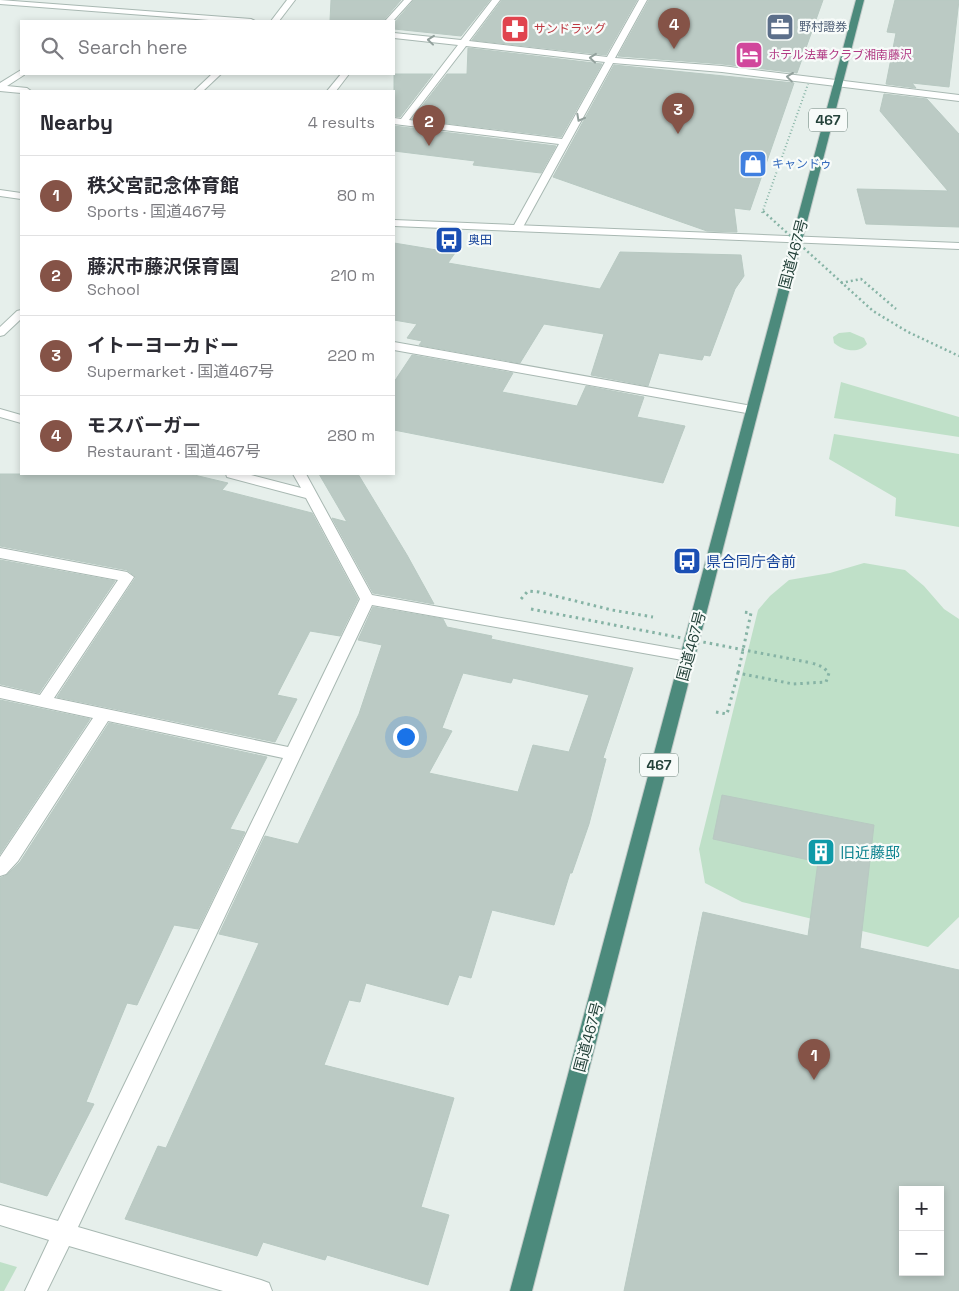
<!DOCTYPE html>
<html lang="en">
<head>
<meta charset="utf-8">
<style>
  body { margin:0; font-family:"Space Grotesk","Noto Sans JP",sans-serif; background:#f7f7f7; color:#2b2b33 }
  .controls { position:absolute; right:15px; bottom:15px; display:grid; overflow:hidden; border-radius:0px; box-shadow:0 2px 8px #0003 }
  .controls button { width:45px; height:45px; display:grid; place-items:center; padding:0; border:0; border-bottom:1px solid #e1e1e2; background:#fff; color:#2b2b33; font:25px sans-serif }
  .you { position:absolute; left:405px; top:736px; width:18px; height:18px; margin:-12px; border:4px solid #fff; border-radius:50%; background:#1a73e8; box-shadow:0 0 0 8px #1a73e833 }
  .badge { display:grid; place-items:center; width:32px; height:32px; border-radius:50%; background:#855347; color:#fff; font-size:16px; font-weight:700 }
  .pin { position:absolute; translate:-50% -41px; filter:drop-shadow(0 1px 2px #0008) }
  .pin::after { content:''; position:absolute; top:26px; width:18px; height:15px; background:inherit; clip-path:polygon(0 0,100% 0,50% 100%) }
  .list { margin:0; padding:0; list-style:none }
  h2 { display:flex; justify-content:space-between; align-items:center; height:65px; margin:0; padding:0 20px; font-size:21px }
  h2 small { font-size:16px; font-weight:400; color:#7c7c81 }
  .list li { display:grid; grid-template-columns:32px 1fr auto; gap:15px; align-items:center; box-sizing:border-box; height:80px; padding:0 20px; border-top:1px solid #e1e1e2 }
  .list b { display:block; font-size:19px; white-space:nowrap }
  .list p { margin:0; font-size:16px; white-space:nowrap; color:#7c7c81 }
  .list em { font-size:16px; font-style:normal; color:#7c7c81 }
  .icon { flex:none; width:28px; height:28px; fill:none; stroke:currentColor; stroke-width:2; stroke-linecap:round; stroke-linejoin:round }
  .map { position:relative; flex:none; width:959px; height:1291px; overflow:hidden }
  .search { position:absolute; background:#fff; box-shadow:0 2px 8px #0003; left:20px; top:20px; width:375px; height:55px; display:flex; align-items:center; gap:12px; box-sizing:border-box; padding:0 18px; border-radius:0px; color:#7c7c81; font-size:19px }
  .panel { position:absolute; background:#fff; box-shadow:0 2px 8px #0003; left:20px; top:90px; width:375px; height:385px; border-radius:0px }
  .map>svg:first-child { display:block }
  .green { fill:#bfe0c8 }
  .building { fill:#bbcac4; stroke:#b8c9c2; fill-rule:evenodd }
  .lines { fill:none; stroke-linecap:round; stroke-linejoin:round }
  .minor-casing { stroke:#a8b8b2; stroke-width:2 }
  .tertiary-casing { stroke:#a8b8b2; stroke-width:2 }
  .trunk-casing { stroke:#c2cac8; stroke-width:2 }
  .path-far1 { stroke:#86b3a5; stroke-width:2.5; stroke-dasharray:2 3; stroke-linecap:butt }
  .path { stroke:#86b3a5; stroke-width:3; stroke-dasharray:2.5 4; stroke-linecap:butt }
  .minor { fill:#fff; fill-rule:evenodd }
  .tertiary { fill:#fff; fill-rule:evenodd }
  .trunk { fill:#4c8a7c; fill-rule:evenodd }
  .path-bridge-far2 { stroke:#86b3a5; stroke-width:2; stroke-dasharray:1 2.5; stroke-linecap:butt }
  .path-bridge-far1 { stroke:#86b3a5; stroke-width:2.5; stroke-dasharray:2 3; stroke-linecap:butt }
  .path-bridge { stroke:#86b3a5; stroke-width:3; stroke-dasharray:2.5 4; stroke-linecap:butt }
  .oneway { stroke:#92a09c }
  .labels { text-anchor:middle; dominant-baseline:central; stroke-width:4.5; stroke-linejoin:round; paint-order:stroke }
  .far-service-label { font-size:12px; fill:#4e5e75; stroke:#f7fbf9; text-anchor:start }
  .far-health-label { font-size:12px; fill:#be3a42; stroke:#f7fbf9; text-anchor:start }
  .far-hotel-label { font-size:12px; fill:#b23c85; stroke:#f7fbf9; text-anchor:start }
  .far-shop-label { font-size:12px; fill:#366cbe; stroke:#f7fbf9; text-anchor:start }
  .far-transit-label { font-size:12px; fill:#164399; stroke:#f7fbf9; text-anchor:start }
  .shield { fill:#f7fbf9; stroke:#637a73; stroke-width:1 }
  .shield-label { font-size:14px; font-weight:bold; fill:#24423a }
  .street-label { font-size:15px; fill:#24423a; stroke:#f7fbf9 }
  .transit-label { font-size:15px; fill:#164399; stroke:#f7fbf9; text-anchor:start }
  .culture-label { font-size:15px; fill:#0d838f; stroke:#f7fbf9; text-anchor:start }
</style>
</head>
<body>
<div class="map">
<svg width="959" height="1291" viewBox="0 0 959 1291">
  <rect width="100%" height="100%" fill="#e6efeb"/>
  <g class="green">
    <path d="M850 332 864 338 867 344C859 354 843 351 834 343L833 337 839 333Z"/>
    <polygon points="841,382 959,417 959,437 834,418"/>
    <polygon points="834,434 959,454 959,527 895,516 896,498 829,459"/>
    <polygon points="864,563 905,570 924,586 944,609 959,619 959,917 928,947 742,902 705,883 699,849 758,610 770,596 789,580 830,573"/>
    <polygon points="0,1262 17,1267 4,1291 0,1291"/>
  </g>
  <g class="building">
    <polygon points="331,0 401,0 383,21 330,21"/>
    <polygon points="414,0 490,0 461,36 394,29 394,23"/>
    <polygon points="502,0 637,0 606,55 472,40"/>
    <polygon points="649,0 823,0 797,73 722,64 618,56"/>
    <polygon points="895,0 959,0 949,87 912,83 916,88 886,84 896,33 887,32"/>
    <polygon points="468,48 602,64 561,137 412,119 447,74 467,74"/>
    <polygon points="614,65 794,83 750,210 734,208 737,232 707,231 553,177"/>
    <polygon points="394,74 433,74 400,117 394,116"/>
    <polygon points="884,94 927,99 959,134 959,227 866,224 857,189 948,191 880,111"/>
    <polygon points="394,126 556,146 541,173 473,165 475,161 394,151"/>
    <polygon points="394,243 455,253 448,263 600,289 620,252 741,255 744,276 735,289 710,356 704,355 702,360 659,353 648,386 591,375 604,334 544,324 520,363 419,345 422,341 407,338 417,324 394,320"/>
    <polygon points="412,355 513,373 502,392 577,406 586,386 644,397 637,417 685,426 663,483 394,430 394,382"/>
    <polygon points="0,474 190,474 228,483 222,490 312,513 358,599 340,636 310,631 277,695 297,699 275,742 57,697 136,577 127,570 0,546"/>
    <polygon points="319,474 358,474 407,555 434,604 373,593 332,518 347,522"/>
    <polygon points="0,560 115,581 39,693 0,684"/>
    <path d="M373 607 443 619 447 627 492 636 491 639 633 668 603 758 606 759 589 824 572 873H570L554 925 492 910 471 978 459 975 448 1005 366 983 360 1002 349 1000 324 1065 454 1098 421 1207 449 1215 428 1285 327 1255 325 1260 263 1242 257 1256 125 1219 158 1146 166 1148 259 943 219 934 265 836 298 844 359 714 382 645 358 640ZM463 673 511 683 513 678 589 695 569 752 533 745 518 792 429 773 452 731 442 728Z"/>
    <polygon points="0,700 90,719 0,854"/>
    <polygon points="109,723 267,757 230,829 245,832 198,929 174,925 137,1005 127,1003 86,1102 94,1104 47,1196 0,1182 0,878 7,875 20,862"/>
    <path d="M722 795 874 825 860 948 959 970V1291H624L703 912 808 936 818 862 713 839ZM903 1190H940V1272H903Z"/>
  </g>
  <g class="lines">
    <defs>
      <g id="minor">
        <polygon points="0,0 251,19 255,21 222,21 0,4"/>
        <polygon points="287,0 295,0 279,21 271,21"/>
        <polygon points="404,0 412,0 393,21 385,21"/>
        <path d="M492 0H500L469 41 607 57 639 0H647L615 58 722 66 959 95V101L722 72 613 63 523 227 518 230 513 227 559 144 394 124V118L401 119 458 45 394 38V33L461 40ZM466 46 605 62 562 139 409 120Z"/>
        <polygon points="21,70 24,75 7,86 27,88 31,91 21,91 21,93 0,91 0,83"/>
        <polygon points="212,74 221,74 203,91 194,91"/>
        <polygon points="341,74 349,74 336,91 327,91"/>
        <polygon points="394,342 752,406 758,410 752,414 394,350"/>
        <polygon points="0,409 21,415 21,423 0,417"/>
        <polygon points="226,474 247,474 301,488 293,474 306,474 372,595 688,651 693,652 696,656 693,660 688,661 372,605 78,1227 261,1280 269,1283 272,1291 223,1291 69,1246 47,1291 25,1291 49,1240 0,1225 0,1205 58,1221 283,758 108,721 18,861 6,874 0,876 0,857 93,718 0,698 0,686 40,695 118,580 0,558 0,548 127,572 134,577 54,698 288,747 360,599 306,498 227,477"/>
      </g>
      <g id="tertiary">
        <polygon points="0,190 21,193 21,199 0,196"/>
        <polygon points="394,220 959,243 959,249 394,226"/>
        <polygon points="21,310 21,319 4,335 0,336 0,327 17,311"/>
      </g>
      <polygon id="trunk" points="856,0 864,0 532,1291 510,1291"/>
    </defs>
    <use href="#minor" class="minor-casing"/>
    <use href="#tertiary" class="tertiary-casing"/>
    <use href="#trunk" class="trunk-casing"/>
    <polyline class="path-far1" points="841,283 861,279 896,309"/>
    <g class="path">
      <polyline points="521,599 528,591 539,592 612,610 653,617"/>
      <polyline points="738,673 751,613 742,612"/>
      <polyline points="716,712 727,714 738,673 793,684 826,682 829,673 823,667 812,663"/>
    </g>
    <use href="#minor" class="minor"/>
    <use href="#tertiary" class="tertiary"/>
    <use href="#trunk" class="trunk"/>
    <polyline class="path-bridge-far2" points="762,213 808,84"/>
    <polyline class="path-bridge-far1" points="763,211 873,311 908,332 959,356"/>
    <polyline class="path-bridge" points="531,609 812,663"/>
  </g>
  <defs><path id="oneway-chevron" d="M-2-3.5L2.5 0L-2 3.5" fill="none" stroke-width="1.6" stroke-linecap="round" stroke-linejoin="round" transform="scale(1.25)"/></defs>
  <g class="oneway">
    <use href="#oneway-chevron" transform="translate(431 40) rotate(-174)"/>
    <use href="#oneway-chevron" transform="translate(593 58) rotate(-174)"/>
    <use href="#oneway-chevron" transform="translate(790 77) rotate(-173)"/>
    <use href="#oneway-chevron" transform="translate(580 118) rotate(118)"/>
  </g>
  <defs>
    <symbol id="office-square" viewBox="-11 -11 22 22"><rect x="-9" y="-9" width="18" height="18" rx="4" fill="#5c6f8a" stroke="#f7fbf9"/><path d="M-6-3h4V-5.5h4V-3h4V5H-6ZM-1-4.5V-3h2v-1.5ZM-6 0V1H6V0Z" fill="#fff"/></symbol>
    <symbol id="pharmacy-square" viewBox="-11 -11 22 22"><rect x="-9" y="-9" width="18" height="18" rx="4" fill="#e0444e" stroke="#f7fbf9"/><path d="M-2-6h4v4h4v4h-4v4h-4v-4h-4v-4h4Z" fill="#fff"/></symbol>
    <symbol id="hotel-square" viewBox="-11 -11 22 22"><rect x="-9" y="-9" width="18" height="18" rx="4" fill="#d1479c" stroke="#f7fbf9"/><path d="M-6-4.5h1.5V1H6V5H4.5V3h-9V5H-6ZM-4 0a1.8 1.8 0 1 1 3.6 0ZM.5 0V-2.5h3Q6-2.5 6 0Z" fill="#fff"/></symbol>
    <symbol id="shop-square" viewBox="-11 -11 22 22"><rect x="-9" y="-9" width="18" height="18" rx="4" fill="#3f7fe0" stroke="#f7fbf9"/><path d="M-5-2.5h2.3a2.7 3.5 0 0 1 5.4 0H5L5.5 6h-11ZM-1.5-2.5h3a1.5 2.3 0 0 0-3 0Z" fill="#fff"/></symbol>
    <symbol id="bus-square" viewBox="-11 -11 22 22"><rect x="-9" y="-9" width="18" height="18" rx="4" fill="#1a4fb4" stroke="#f7fbf9"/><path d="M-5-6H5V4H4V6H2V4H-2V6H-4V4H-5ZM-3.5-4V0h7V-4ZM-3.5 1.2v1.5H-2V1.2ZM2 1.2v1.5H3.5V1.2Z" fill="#fff"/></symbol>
    <symbol id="building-square" viewBox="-11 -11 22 22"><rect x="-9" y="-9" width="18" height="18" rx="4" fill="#0f9aa8" stroke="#f7fbf9"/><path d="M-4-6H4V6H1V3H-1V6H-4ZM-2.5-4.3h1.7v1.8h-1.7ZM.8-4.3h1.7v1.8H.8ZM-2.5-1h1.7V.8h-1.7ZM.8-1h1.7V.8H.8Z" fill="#fff"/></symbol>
  </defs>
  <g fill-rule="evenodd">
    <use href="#office-square" x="764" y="11" width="32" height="32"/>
    <use href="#pharmacy-square" x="499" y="13" width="32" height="32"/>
    <use href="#hotel-square" x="733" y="39" width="32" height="32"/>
    <use href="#shop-square" x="737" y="148" width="32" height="32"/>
    <use href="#bus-square" x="433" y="224" width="32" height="32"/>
    <use href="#bus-square" x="671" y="545" width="32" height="32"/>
    <use href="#building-square" x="805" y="836" width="32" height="32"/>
  </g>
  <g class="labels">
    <g class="far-service-label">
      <text x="799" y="27">野村證券</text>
    </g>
    <g class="far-health-label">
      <text x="534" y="29">サンドラッグ</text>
    </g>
    <g class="far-hotel-label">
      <text x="768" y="55">ホテル法華クラブ湘南藤沢</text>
    </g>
    <g class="far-shop-label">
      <text x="772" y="164">キャンドゥ</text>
    </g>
    <g class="far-transit-label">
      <text x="468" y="240">奥田</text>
    </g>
    <g class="shield">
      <rect x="809" y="108.5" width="38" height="23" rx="4"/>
      <rect x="640" y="753.5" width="38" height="23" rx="4"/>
    </g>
    <g class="shield-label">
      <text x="828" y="120">467</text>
      <text x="659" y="765">467</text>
    </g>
    <g class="street-label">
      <text transform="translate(793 254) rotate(-75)">国道467号</text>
      <text transform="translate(691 646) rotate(-75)">国道467号</text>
      <text transform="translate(588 1037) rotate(-75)">国道467号</text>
    </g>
    <g class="transit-label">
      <text x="706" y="561">県合同庁舎前</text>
    </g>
    <g class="culture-label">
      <text x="840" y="852">旧近藤邸</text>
    </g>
  </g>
</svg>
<div class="controls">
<button>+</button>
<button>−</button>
</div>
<div class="you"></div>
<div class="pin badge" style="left:814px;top:1080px">1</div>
<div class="pin badge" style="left:429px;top:146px">2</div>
<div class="pin badge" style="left:678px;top:134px">3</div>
<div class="pin badge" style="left:674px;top:49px">4</div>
<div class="search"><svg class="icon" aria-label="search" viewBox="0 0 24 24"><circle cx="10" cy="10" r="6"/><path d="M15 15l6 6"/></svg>Search here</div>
<section class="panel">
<h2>Nearby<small>4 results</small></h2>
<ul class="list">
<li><span class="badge">1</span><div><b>秩父宮記念体育館</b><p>Sports · 国道467号</p></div><em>80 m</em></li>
<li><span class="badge">2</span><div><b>藤沢市藤沢保育園</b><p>School</p></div><em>210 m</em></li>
<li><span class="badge">3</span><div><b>イトーヨーカドー</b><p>Supermarket · 国道467号</p></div><em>220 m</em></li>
<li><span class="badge">4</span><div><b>モスバーガー</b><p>Restaurant · 国道467号</p></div><em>280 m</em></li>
</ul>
</section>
</div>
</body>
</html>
